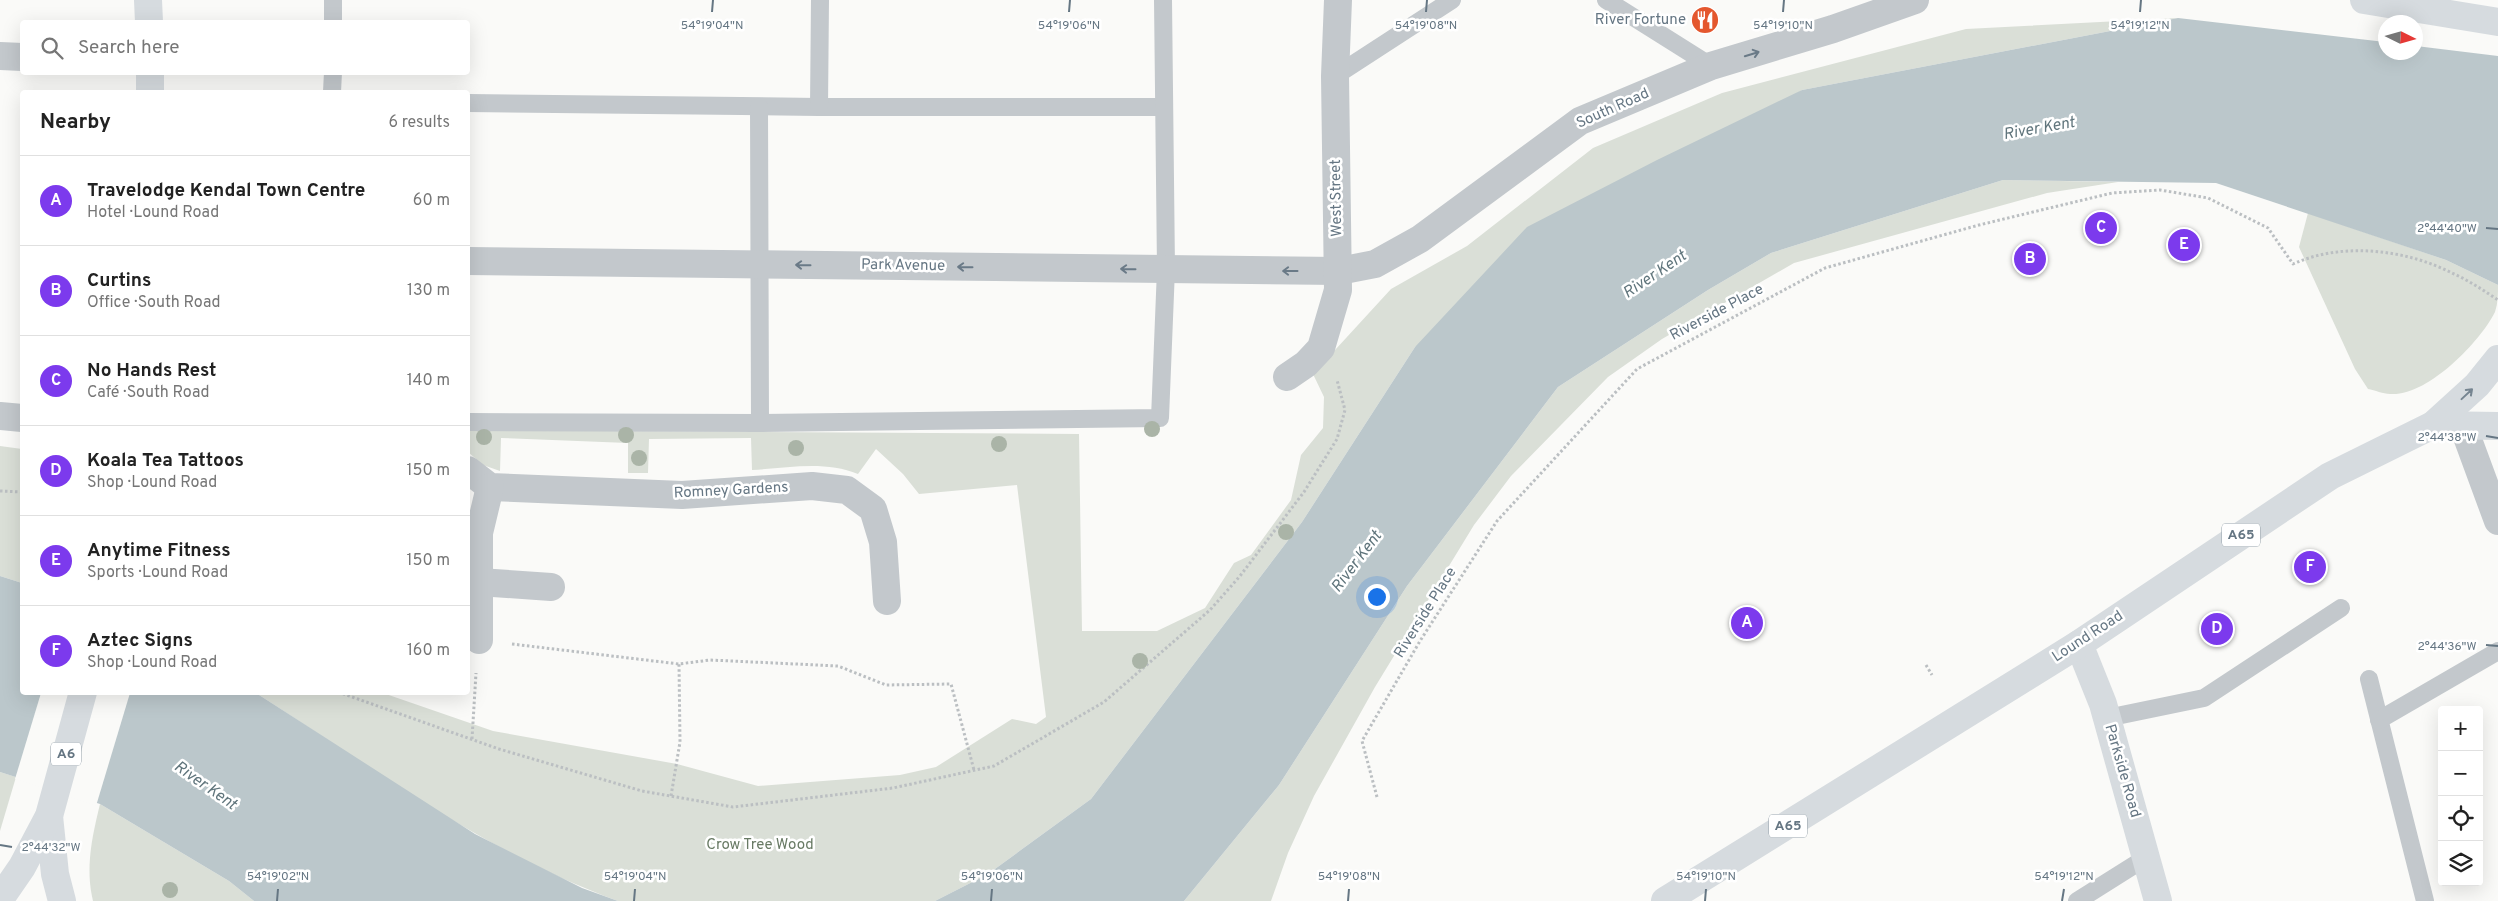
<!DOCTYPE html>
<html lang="en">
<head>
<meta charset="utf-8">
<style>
  body { margin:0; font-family:Overpass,sans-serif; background:#f2f2f2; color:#222 }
  .controls { position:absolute; right:15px; bottom:15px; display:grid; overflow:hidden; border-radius:5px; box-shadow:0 5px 20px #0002 }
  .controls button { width:45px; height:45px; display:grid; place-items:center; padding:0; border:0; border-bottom:1px solid #e0e0e0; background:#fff; color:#222; font:25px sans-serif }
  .compass { position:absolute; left:2378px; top:15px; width:45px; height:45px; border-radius:50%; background:#fff; box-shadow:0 5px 20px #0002; rotate:95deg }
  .you { position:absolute; left:1376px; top:596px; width:18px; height:18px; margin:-12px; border:4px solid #fff; border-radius:50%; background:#1a73e8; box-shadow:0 0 0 8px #1a73e833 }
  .badge { display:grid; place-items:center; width:32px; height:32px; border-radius:50%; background:#7c3aed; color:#fff; font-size:16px; font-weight:700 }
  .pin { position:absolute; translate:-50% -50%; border:2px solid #fff; box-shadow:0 1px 5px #0006 }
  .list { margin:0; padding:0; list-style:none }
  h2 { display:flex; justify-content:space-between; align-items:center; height:65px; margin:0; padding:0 20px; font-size:21px }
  h2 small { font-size:16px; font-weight:400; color:#767676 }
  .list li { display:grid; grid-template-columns:32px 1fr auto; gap:15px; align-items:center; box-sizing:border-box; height:90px; padding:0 20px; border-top:1px solid #e0e0e0 }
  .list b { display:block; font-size:19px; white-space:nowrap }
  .list p { margin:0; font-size:16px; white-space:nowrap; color:#767676 }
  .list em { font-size:16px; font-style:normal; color:#767676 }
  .icon { flex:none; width:28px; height:28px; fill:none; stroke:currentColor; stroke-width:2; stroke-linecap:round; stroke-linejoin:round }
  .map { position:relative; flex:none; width:2498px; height:901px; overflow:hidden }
  .search { position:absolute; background:#fff; box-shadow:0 5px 20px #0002; left:20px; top:20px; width:450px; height:55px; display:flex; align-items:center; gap:12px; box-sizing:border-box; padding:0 18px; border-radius:5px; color:#767676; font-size:19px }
  .panel { position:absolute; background:#fff; box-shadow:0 5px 20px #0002; left:20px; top:90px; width:450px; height:605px; border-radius:5px }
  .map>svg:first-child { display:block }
  .green { fill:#dadfd7 }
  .water { fill:#bbc7cb }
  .pier { fill:#fafaf8 }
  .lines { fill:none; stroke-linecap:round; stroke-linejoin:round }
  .path { stroke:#bbbfc2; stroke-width:3; stroke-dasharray:2.5 2.5; stroke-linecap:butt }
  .lane { stroke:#c3c8cc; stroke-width:18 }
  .street { stroke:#c3c8cc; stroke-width:28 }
  .secondary { stroke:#d6dbdf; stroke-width:28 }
  .primary { stroke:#d6dbdf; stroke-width:28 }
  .highway { stroke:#d6dbdf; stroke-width:28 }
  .tree { fill:#aab4a7 }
  .oneway { stroke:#6a7a87 }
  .oneway2 { stroke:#768591 }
  .ticks { fill:none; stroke:#657683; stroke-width:2 }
  .labels { text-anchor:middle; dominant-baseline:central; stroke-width:5; stroke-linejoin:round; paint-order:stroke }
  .shield { fill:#fff; stroke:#939fa8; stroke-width:1 }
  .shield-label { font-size:14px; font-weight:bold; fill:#657683 }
  .poi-label { font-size:15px; fill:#657683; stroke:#fff; text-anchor:end }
  .street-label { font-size:15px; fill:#657683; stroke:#fff }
  .park-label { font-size:15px; fill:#687a64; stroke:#fff }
  .water-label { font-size:16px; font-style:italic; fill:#60757c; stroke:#fff }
  .ticks-label { font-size:12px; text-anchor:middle; fill:#657683; stroke:#fff; stroke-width:5; stroke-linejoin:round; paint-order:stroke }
</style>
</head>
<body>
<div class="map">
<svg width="2498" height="901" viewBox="0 0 2498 901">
  <rect width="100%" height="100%" fill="#fafaf8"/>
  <g class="green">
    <path d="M2178 18 1802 90 1415 347 1302 522 1091 799 988 874 935 901H618C487 854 373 768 256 693H383L493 731 677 764 758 786 900 775 936 767 1012 719 1036 724 1046 717 1017 485 919 494 903 474 876 449 858 474C825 460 787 468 752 470L751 438 649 439 648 473H628V443L501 438 500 471 483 465 468 452V430L1079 434 1082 631H1157L1205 608 1234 563 1251 555 1291 500 1301 455 1323 428 1324 397 1313 374 1391 289 1467 246 1593 148 1722 93 1966 29Z"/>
    <polygon points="2003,180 2118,182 2047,193 1794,263 1662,339 1608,377 1511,476 1474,525 1375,687 1314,796 1288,853 1271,901 1184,901 1279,785 1407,586 1558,387 1708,290 1771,253"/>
    <path d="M2308 213 2446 260 2498 285C2498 294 2498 303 2495 312 2480 342 2427 397 2390 394 2383 394 2375 390 2368 389L2355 369 2299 247Z"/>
    <polygon points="0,446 22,449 22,583 0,576"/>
    <polygon points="0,772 16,777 0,831"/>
    <path d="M100 804 229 881 254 901H93C85 868 92 837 100 804Z"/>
  </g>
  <g class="water">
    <polygon points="2178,18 2385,42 2386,52 2416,52 2416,46 2498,56 2498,285 2446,260 2216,183 2003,180 1771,253 1708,290 1558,387 1407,586 1279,785 1184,901 935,901 988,874 1091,799 1302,522 1415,347 1527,227 1657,160 1802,90"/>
    <polygon points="0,576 22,583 22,692 256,693 475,834 582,888 618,901 254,901 229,881 100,804 0,772"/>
  </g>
  <polygon class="pier" points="41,693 130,693 96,806 15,779"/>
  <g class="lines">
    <g class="path">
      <polyline points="0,491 22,492"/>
      <polyline points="512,644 679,664 710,660 838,666 886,685 951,684 974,770"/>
      <polyline points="1926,665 1932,675"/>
      <polyline points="338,692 499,749 642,791 733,807 893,788 994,766 1104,702 1210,610 1240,576 1304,492 1337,439 1345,410 1337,380"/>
      <polyline points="472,739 476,673"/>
      <polyline points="671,796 680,742 679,664"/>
      <path d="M1377 797 1362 741 1420 641 1497 521 1637 369 1825 268 1979 225 2112 193 2160 190 2208 198 2268 228 2293 264C2341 242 2405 249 2452 273 2468 280 2483 290 2498 300"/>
    </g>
    <g class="lane">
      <polyline points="1606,0 1711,66"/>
      <polyline points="333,22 333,0"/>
      <polyline points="1335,76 1452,0"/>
      <polyline points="332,92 333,72"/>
      <polyline points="468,103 819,107 1163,107"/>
      <polyline points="759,107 760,423"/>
      <polyline points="819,107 820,0"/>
      <polyline points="468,422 760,423 1160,418 1166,269 1163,0"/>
      <polyline points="2369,679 2425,901"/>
      <polyline points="2107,718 2204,698 2341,608"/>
      <polyline points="2379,720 2498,651"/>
      <polyline points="2077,901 2147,857"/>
    </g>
    <g class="street">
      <polyline points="0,56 22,57"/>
      <polyline points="468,261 1339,271 1375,264 1420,239 1580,121 1711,66 1833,29 1915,0"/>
      <polyline points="1287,377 1306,364 1321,348 1338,290 1335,76 1338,0"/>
      <polyline points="0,416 22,418"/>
      <polyline points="2463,426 2498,521"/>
      <polyline points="468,470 490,487 682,495 812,486 847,490 873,509 883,542 887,601"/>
      <polyline points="479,582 551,587"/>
      <polyline points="479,640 479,533 490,487"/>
    </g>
    <polyline class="secondary" points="2079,644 2103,704 2158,901"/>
    <g class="primary">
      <polyline points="148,0 149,22"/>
      <polyline points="150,92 150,72"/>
      <polyline points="2433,425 2498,426"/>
      <polyline points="49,816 55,874 62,901"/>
      <polyline points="0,899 22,867 49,816 83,692"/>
      <polyline points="1665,901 2079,644 2330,476 2433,425 2477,385 2498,359"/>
    </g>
    <polyline class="highway" points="2364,0 2498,22"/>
  </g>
  <g class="tree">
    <circle cx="1152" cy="429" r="8"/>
    <circle cx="626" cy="435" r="8"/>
    <circle cx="484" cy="437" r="8"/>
    <circle cx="999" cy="444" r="8"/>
    <circle cx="796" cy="448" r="8"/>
    <circle cx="639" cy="458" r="8"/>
    <circle cx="1286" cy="532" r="8"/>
    <circle cx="1140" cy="661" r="8"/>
    <circle cx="170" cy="890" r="8"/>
  </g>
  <defs><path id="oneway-shaft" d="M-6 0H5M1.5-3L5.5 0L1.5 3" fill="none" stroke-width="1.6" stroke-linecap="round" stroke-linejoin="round" transform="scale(1.25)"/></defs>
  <g class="oneway">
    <use href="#oneway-shaft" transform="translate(1752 54) rotate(-17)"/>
    <use href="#oneway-shaft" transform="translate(803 265) rotate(-179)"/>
    <use href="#oneway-shaft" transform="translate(965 267) rotate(-179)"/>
    <use href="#oneway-shaft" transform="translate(1128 269) rotate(-179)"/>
    <use href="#oneway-shaft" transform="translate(1290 271) rotate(-180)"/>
  </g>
  <use class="oneway2" href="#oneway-shaft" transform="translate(2467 394) rotate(-43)"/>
  <path class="ticks" d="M712 12 713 0M1069 12 1070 0M1426 12 1427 0M1783 12 1784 0M2140 12 2141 0M2486 228 2498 229M2486 436 2498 438M2486 645 2498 646M0 845 12 847M277 901 278 889M634 901 635 889M991 901 992 889M1348 901 1349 889M1705 901 1706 889M2062 901 2064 889"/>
  <defs>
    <symbol id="restaurant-disc" viewBox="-11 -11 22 22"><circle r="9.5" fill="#e4572e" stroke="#fff"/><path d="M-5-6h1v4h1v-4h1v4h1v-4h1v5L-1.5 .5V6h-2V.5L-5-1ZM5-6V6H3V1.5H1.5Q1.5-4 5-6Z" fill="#fff"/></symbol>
  </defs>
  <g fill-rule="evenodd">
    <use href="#restaurant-disc" x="1689" y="4" width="32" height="32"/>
  </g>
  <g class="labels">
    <g class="shield">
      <rect x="2222" y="523.5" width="38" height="23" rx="4"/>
      <rect x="51" y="742.5" width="30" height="23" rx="4"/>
      <rect x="1769" y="814.5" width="38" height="23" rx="4"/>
    </g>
    <g class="shield-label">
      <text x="2241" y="535">A65</text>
      <text x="66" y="754">A6</text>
      <text x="1788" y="826">A65</text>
    </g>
    <g class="poi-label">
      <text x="1686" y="20">River Fortune</text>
    </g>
    <g class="street-label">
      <text transform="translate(1613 109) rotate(-24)">South Road</text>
      <text transform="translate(1337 198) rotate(-91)">West Street</text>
      <text transform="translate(903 266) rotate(1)">Park Avenue</text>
      <text transform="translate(1717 313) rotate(-28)">Riverside Place</text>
      <text transform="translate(731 491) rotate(-3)">Romney Gardens</text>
      <text transform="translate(1426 613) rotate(-58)">Riverside Place</text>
      <text transform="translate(2088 637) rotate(-33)">Lound Road</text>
      <text transform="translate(2122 771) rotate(74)">Parkside Road</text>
    </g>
    <g class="park-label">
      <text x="760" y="845">Crow Tree Wood</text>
    </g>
    <g class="water-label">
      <text transform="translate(2039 129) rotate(-10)">River Kent</text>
      <text transform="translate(1655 275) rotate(-34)">River Kent</text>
      <text transform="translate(1357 562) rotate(-53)">River Kent</text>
      <text transform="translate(205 786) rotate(35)">River Kent</text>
    </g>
  </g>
  <g class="ticks-label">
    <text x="712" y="29">54°19'04"N</text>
    <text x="1069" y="29">54°19'06"N</text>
    <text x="1426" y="29">54°19'08"N</text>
    <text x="1783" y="29">54°19'10"N</text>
    <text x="2140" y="29">54°19'12"N</text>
    <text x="2447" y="232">2°44'40"W</text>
    <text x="2447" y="441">2°44'38"W</text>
    <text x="2447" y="650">2°44'36"W</text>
    <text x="51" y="851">2°44'32"W</text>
    <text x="278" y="880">54°19'02"N</text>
    <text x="635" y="880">54°19'04"N</text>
    <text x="992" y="880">54°19'06"N</text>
    <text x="1349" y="880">54°19'08"N</text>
    <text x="1706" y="880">54°19'10"N</text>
    <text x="2064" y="880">54°19'12"N</text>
  </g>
</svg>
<div class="controls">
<button>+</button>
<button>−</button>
<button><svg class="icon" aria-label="locate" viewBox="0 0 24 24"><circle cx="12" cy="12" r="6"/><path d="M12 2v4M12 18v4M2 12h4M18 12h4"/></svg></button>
<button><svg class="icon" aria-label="layers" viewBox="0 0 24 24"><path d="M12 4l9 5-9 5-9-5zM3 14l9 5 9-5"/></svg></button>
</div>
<svg class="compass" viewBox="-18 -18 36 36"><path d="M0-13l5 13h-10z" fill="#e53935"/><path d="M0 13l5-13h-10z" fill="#767676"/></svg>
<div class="you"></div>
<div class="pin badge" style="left:1747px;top:623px">A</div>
<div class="pin badge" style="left:2030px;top:259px">B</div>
<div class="pin badge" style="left:2101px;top:228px">C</div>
<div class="pin badge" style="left:2217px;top:629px">D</div>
<div class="pin badge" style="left:2184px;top:245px">E</div>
<div class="pin badge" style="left:2310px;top:567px">F</div>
<div class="search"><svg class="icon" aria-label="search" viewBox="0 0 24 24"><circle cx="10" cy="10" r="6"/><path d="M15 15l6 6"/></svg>Search here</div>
<section class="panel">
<h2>Nearby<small>6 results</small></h2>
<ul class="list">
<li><span class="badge">A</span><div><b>Travelodge Kendal Town Centre</b><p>Hotel · Lound Road</p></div><em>60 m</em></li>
<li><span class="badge">B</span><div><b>Curtins</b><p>Office · South Road</p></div><em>130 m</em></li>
<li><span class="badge">C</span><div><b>No Hands Rest</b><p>Café · South Road</p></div><em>140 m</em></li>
<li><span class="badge">D</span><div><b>Koala Tea Tattoos</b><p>Shop · Lound Road</p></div><em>150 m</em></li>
<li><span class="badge">E</span><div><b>Anytime Fitness</b><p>Sports · Lound Road</p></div><em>150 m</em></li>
<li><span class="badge">F</span><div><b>Aztec Signs</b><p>Shop · Lound Road</p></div><em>160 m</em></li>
</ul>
</section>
</div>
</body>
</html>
